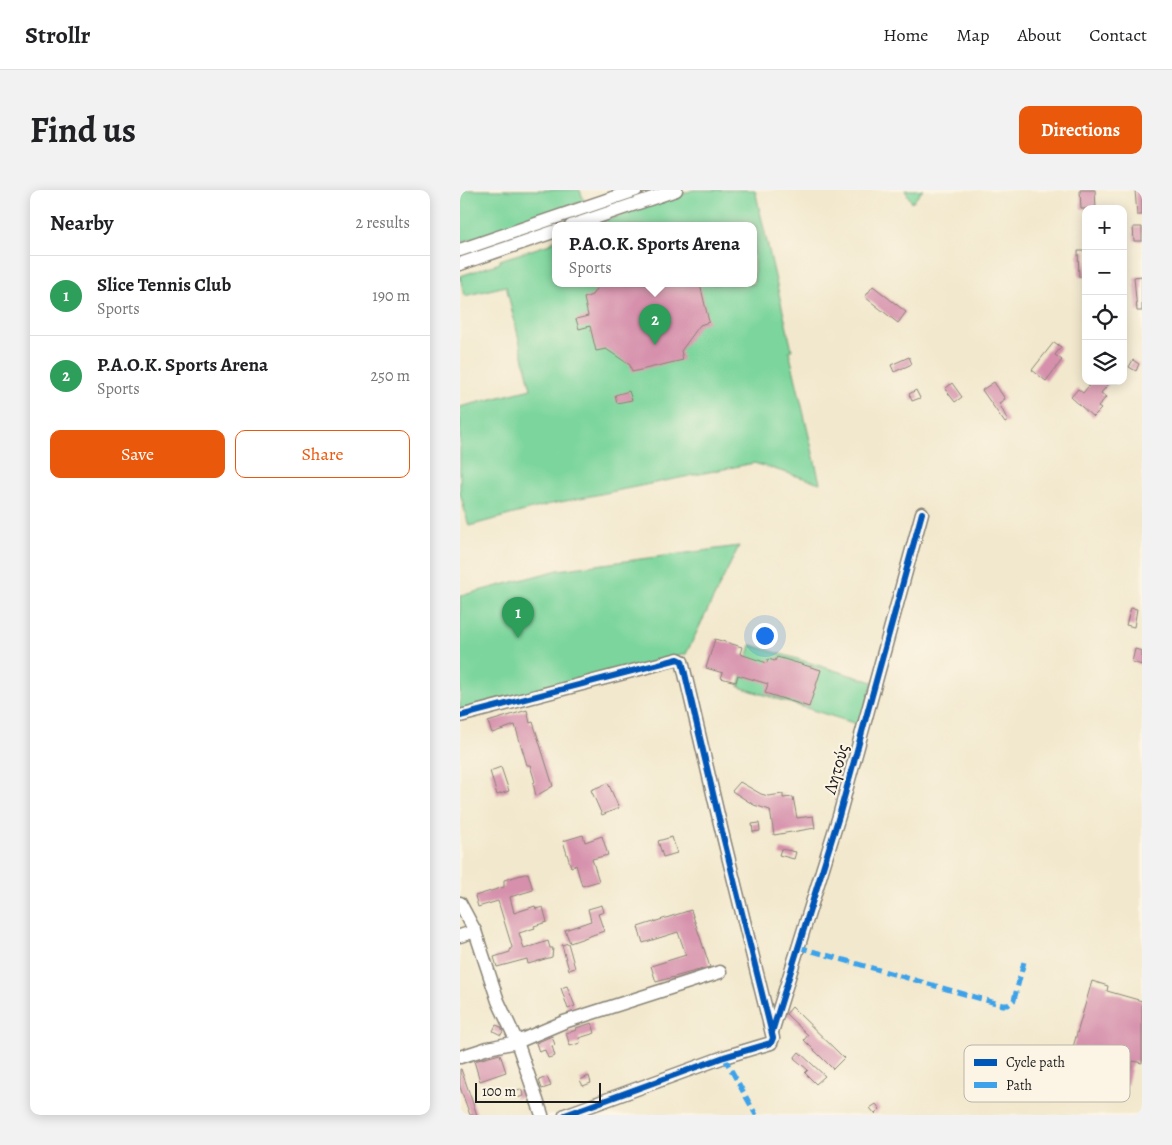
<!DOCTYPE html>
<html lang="en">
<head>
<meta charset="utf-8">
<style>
  body { margin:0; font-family:Alegreya,serif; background:#f2f2f2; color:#202124 }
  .controls { position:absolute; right:15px; top:15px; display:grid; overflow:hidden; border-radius:10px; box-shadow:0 2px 12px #0003 }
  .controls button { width:45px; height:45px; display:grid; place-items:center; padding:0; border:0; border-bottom:1px solid #e0e0e0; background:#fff; color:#202124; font:25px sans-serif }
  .scale { position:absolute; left:15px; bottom:12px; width:126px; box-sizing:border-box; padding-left:5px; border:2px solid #1c1c1c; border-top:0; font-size:14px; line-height:18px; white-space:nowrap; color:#1c1c1c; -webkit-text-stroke:4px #fcf5e5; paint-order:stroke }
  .you { position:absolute; left:304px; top:445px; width:18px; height:18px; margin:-12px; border:4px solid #fff; border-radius:50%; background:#1a73e8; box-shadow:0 0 0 8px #1a73e833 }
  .badge { display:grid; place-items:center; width:32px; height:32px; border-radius:50%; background:#ea580c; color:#fff; font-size:16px; font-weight:700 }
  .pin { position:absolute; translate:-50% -41px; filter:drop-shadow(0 1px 2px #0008) }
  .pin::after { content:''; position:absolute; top:26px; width:18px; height:15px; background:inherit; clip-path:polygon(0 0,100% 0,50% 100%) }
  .popup { position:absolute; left:92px; top:32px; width:205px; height:65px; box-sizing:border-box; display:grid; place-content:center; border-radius:10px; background:#fff; filter:drop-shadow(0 1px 4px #0005); font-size:16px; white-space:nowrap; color:#757577 }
  .popup b { font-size:19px; color:#202124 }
  .popup::after { content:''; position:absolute; left:50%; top:100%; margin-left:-10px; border:10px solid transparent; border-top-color:#fff }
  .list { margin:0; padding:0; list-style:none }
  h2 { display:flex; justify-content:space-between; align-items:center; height:65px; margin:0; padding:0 20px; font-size:21px }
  h2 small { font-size:16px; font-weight:400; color:#757577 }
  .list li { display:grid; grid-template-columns:32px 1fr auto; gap:15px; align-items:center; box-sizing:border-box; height:80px; padding:0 20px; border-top:1px solid #e0e0e0 }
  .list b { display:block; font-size:19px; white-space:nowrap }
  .list p { margin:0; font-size:16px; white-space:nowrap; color:#757577 }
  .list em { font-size:16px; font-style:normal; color:#757577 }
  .actions { display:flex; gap:10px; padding:15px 20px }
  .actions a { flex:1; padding:11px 0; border:1px solid #ea580c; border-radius:10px; text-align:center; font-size:18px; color:#ea580c }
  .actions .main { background:#ea580c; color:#fff }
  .icon { flex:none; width:28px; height:28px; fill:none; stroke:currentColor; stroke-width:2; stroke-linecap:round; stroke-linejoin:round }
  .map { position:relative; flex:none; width:682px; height:925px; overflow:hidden; border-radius:10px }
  header { display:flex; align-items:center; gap:30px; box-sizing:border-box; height:70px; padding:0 25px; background:#fff; border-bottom:1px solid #e0e0e0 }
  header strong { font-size:24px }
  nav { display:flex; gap:28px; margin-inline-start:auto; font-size:18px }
  .intro { display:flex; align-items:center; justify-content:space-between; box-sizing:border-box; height:120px; padding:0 30px }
  h1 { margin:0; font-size:35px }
  .button { padding:12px 22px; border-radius:10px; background:#ea580c; color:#fff; font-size:18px; font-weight:700 }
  main { display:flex; gap:30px; padding:0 30px }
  aside { flex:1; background:#fff; border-radius:10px; box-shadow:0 2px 12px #0003 }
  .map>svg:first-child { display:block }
  .green { fill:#7cd59c; stroke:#4c785c }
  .building { fill:#d690ac }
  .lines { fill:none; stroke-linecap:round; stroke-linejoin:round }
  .minor-casing { stroke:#878274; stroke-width:15 }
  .minor { stroke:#fff; stroke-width:12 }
  .quiet { stroke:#3da2ea; stroke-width:5; stroke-dasharray:10 5; stroke-linecap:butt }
  .cycleway-casing { stroke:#fcf5e5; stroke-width:9 }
  .cycleway { stroke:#0057b8; stroke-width:6 }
  .labels { text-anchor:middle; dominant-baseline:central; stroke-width:4; stroke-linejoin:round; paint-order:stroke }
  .street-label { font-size:18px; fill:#1c1c1c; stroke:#fcf5e5 }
  .key { fill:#fcf5e5; stroke:#b9b4a9; stroke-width:1 }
  .key-label { font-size:14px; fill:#1c1c1c }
</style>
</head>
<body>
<header>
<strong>Strollr</strong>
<nav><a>Home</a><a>Map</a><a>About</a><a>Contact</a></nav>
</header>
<div class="intro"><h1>Find us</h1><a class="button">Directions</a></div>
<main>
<aside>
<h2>Nearby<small>2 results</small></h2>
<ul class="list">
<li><span class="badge" style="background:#2e9e5b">1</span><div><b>Slice Tennis Club</b><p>Sports</p></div><em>190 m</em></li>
<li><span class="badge" style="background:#2e9e5b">2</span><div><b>P.A.O.K. Sports Arena</b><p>Sports</p></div><em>250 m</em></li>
</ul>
<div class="actions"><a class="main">Save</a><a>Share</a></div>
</aside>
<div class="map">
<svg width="682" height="925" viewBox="0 0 682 925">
  <rect width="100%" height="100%" fill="#fcf5e5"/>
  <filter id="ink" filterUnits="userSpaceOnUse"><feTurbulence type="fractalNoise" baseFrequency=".02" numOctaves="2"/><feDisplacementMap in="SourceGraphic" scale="10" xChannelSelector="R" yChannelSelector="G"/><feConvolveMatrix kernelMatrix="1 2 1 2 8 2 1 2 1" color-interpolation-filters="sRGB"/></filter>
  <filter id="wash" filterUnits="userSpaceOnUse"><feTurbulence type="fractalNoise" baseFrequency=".0096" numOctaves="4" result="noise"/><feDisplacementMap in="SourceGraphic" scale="20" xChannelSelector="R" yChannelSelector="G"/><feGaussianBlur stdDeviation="1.12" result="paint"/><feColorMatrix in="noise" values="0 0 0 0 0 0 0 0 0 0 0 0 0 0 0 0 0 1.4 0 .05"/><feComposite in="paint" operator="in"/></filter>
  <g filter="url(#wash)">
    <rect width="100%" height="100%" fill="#f2e8cd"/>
    <g class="green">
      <polygon points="0,0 120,0 124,11 0,53"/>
      <polygon points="233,0 295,0 332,160 329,161 360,293 294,273 91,314 9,336 0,303 0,217 71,199 46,96 4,106 0,86 40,73 40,70 90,54 96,49 96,94 294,94 294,36 129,36"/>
      <polygon points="445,0 463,0 452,13"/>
      <polygon points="279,356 226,464 0,523 0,406 98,380"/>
      <polygon points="291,455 413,492 400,535 279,497"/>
    </g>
    <g id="blocks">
      <g class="building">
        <polygon points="620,0 635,0 636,19 621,19"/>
        <polygon points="675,0 682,0 682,25 677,25"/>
        <polygon points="673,37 682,37 682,51 674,51"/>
        <polygon points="618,61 626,61 626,87 619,87"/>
        <polygon points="682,86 682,121 677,121 674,87"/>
        <polygon points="139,94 240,94 249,132 240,135 221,161 223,170 172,182 170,175 146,159 136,161 130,136 119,139 116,129 128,126 124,108 132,105"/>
        <polygon points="413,96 446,122 438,133 405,107"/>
        <polygon points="594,152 601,157 595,165 602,170 586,191 572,180"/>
        <polygon points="449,167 452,174 434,182 431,175"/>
        <polygon points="673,170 679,174 676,181 669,177"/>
        <polygon points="633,191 651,191 641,203 646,207 638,217 641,219 633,227 611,207 618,199 623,203"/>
        <polygon points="534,192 545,209 539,213 548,231 545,233 522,200"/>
        <polygon points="492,193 502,207 495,212 485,199"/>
        <polygon points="456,200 460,208 452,211 449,204"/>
        <polygon points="169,201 172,210 157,213 155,205"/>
        <polygon points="671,418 677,419 674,437 666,435"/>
        <polygon points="255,449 282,457 280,464 307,473 308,469 315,471 317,467 361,480 349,517 305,503 308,494 278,485 276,492 261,488 263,483 246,478"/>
        <polygon points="675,459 682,461 682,475 672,472"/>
        <polygon points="67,520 70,533 73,532 93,596 76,606 73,593 75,592 70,575 67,575 55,535 32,543 28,532"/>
        <polygon points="41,577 49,601 37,605 30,581"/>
        <polygon points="280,592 301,604 308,606 323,604 323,608 333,607 337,628 353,626 355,638 314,645 310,620 294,615 272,601"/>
        <polygon points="148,593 159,618 142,625 131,600"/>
        <polygon points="299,633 300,641 293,642 292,634"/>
        <polygon points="123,645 125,652 142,646 148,665 132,669 139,691 122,696 116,675 111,677 103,651"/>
        <polygon points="212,647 217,663 203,667 198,651"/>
        <polygon points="321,659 336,662 334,669 319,665"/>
        <polygon points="68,683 73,700 50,707 54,723 75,716 76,719 83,717 87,732 74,736 75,738 59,743 64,759 88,751 90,758 93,758 92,767 68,774 67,769 37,777 34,767 50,762 50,760 52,757 38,711 18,717 15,706 44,697 44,690"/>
        <polygon points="142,715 144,722 138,724 144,741 110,753 105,740 131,731 128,719"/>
        <polygon points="231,720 250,777 196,792 191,776 226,765 218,742 183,753 178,737"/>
        <polygon points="108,753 115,778 109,780 102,755"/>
        <polygon points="632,791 648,796 647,801 682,811 682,873 673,871 667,895 607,878"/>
        <polygon points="107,796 115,816 108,819 101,798"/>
        <polygon points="332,817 384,868 373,879 344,850 348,845 326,824"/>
        <polygon points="132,833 135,843 119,848 120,853 110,856 106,843 117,840 116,838"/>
        <polygon points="36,835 41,837 43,841 41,845 33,841"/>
        <polygon points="92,846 95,855 92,856 95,866 88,868 85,860 79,862 76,853"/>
        <polygon points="339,862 365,886 356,894 345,883 348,880 334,868"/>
        <polygon points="40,864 46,882 20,891 14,871"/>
        <polygon points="0,879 1,879 17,925 10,925 0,897"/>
        <polygon points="129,886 131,893 123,896 120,890"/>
        <polygon points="87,887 91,896 82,899 79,890"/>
        <polygon points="61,899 64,906 56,908 54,901"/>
        <polygon points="416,914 420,919 415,924 410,918"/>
      </g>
    </g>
  </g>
  <g filter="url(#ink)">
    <use href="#blocks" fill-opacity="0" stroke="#878274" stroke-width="1"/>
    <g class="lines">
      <defs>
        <g id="minor">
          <polyline points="111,36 216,0"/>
          <polyline points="0,60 176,0"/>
          <polyline points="0,74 96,41"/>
          <polyline points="0,526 218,469 222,471 262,642 313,848 311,853 264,867 105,925"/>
          <polyline points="0,713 15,741"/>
          <polyline points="0,746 15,741 38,811 57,852 82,925"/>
          <polyline points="312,842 379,626 462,323"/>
          <polyline points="0,867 28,858 57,852 104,832 260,782"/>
        </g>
      </defs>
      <use href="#minor" class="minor-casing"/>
      <use href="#minor" class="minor"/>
      <g class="quiet">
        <polyline points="338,757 543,815 548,815 554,810 565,768"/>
        <polyline points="264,867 296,925"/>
      </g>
      <defs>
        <g id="cycleway">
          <polyline points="0,526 218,469 222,471 262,642 313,848 311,853 264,867 105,925"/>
          <polyline points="312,842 379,626 462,323"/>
        </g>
      </defs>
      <use href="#cycleway" class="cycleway-casing"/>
      <use href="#cycleway" class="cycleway"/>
    </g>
  </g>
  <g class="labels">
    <g class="street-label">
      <text transform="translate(376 579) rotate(-74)">Λητούς</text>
    </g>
  </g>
  <rect x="504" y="855" width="166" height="57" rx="8" class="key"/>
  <rect x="514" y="869" width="23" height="7" fill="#0057b8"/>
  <rect x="514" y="892" width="23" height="6" fill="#3da2ea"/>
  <g class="key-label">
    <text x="546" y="877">Cycle path</text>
    <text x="546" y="900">Path</text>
  </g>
</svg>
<div class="controls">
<button>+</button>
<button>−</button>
<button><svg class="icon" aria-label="locate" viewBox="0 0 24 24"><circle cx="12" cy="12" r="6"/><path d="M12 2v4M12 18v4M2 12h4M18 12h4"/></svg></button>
<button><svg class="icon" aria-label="layers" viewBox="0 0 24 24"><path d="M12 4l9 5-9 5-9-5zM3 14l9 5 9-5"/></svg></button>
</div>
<div class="scale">100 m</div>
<div class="you"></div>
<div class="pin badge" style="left:58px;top:448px;background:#2e9e5b">1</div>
<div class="pin badge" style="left:195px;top:155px;background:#2e9e5b">2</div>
<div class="popup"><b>P.A.O.K. Sports Arena</b>Sports</div>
</div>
</main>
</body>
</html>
